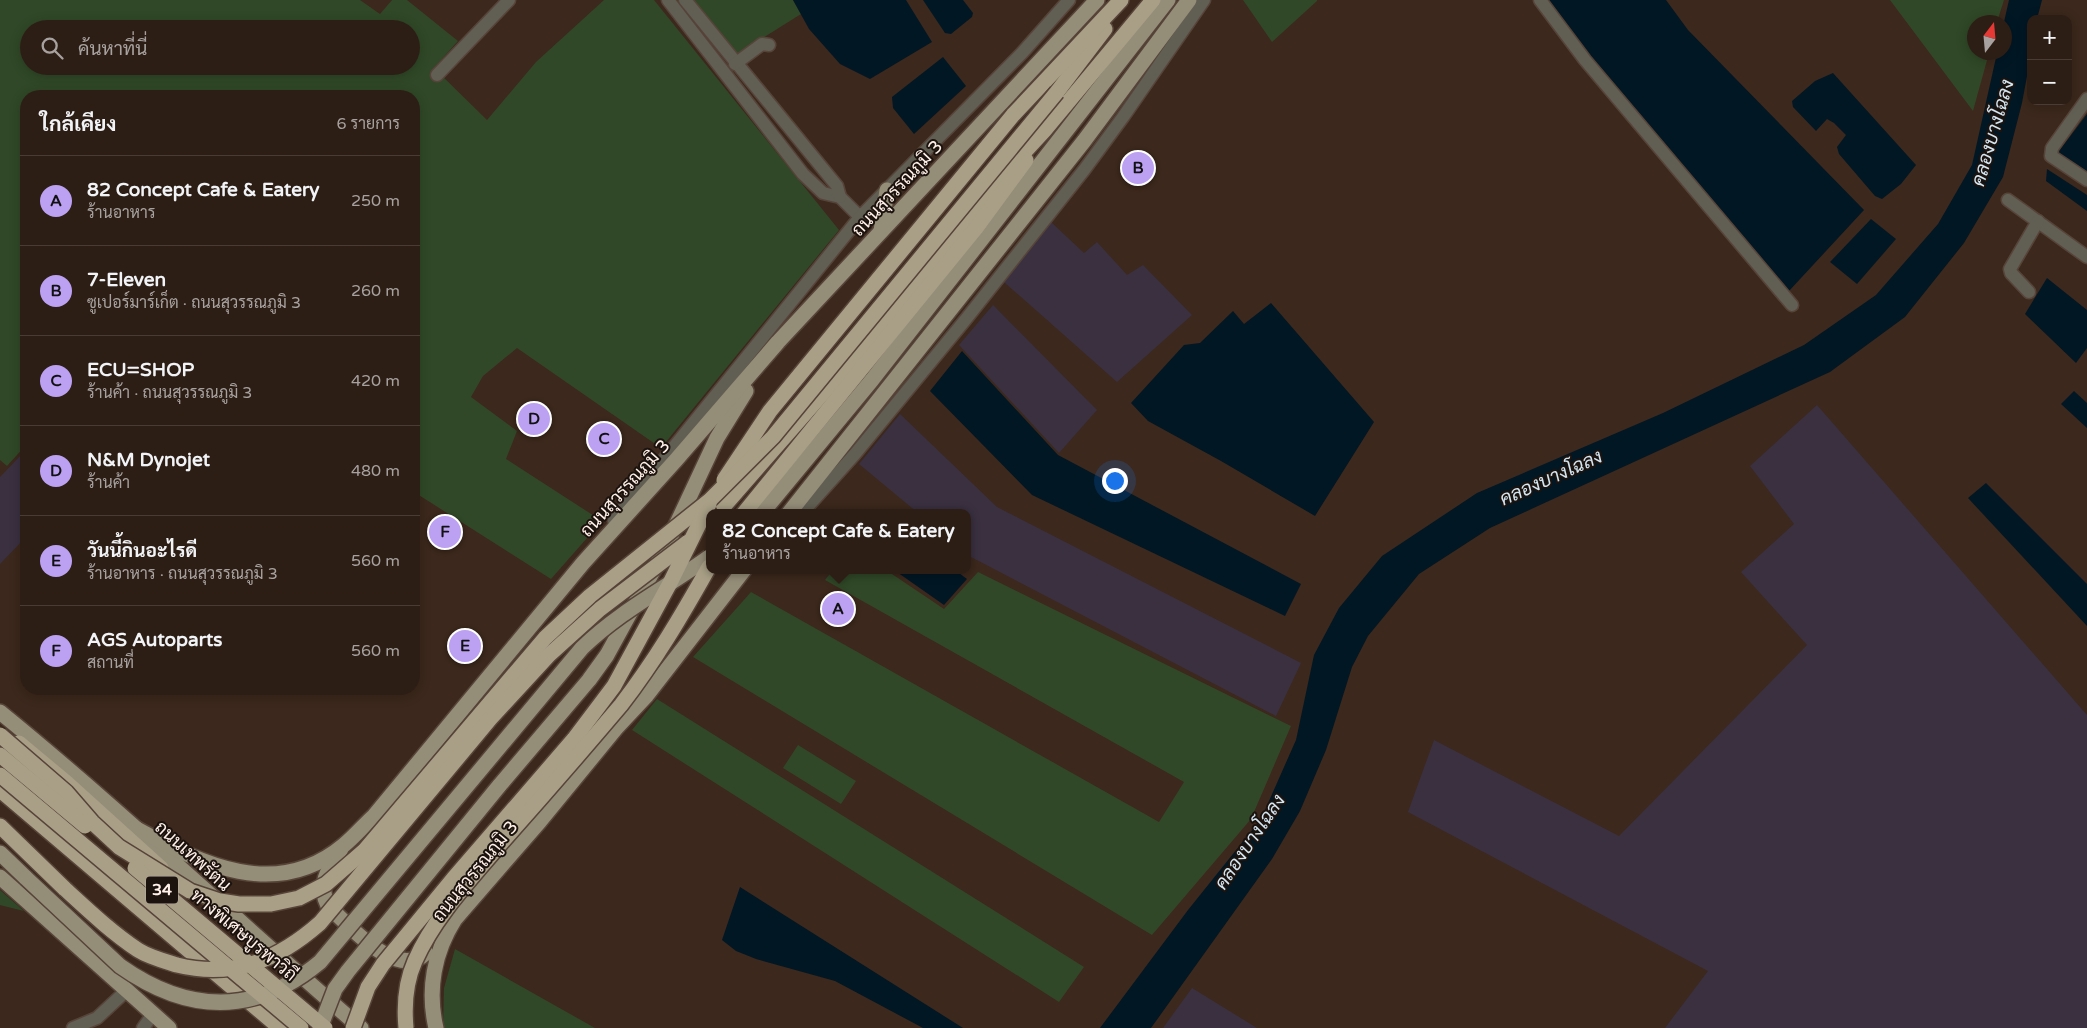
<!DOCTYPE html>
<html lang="th">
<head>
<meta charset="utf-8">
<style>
  body { margin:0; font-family:"Varela Round",Sarabun,sans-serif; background:#392b22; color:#f1f3f6 }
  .controls { position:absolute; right:15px; top:15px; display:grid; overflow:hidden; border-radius:10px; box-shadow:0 2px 12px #0003 }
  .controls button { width:45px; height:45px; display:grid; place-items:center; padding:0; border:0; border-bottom:1px solid #483c34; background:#2d1e15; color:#f1f3f6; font:25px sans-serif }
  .compass { position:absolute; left:1967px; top:15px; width:45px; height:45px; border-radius:50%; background:#2d1e15; box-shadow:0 2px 12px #0003; rotate:16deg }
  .you { position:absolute; left:1114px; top:480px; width:18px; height:18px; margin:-12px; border:4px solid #fff; border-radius:50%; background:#1a73e8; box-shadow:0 0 0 8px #1a73e833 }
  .badge { display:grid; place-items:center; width:32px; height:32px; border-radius:50%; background:#bca0f2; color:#111; font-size:16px; font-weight:700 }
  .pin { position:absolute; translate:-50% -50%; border:2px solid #fff; box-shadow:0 1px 5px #0006 }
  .popup { position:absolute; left:706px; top:509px; width:265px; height:65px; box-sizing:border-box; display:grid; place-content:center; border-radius:10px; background:#2d1e15; filter:drop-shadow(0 1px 4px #0005); font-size:16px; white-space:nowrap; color:#a7a2a0 }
  .popup b { font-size:19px; color:#f1f3f6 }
  .popup::after { content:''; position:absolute; left:50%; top:100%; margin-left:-10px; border:10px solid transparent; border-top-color:#2d1e15 }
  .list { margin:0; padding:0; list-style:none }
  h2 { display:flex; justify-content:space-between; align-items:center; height:65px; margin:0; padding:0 20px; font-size:21px }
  h2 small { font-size:16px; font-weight:400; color:#a7a2a0 }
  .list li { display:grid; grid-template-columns:32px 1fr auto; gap:15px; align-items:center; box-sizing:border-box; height:90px; padding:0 20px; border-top:1px solid #483c34 }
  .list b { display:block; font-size:19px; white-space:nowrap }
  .list p { margin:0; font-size:16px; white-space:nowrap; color:#a7a2a0 }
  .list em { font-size:16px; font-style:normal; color:#a7a2a0 }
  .icon { flex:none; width:28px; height:28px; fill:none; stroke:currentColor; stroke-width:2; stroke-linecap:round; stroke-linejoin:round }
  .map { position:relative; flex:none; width:2087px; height:1028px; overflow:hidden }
  .search { position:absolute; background:#2d1e15; box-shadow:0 2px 12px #0003; left:20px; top:20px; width:400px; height:55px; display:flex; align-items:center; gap:12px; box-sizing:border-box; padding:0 18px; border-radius:28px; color:#a7a2a0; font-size:19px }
  .panel { position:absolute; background:#2d1e15; box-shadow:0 2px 12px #0003; left:20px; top:90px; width:400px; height:605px; border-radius:20px }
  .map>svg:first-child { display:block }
  .industrial { fill:#3a3040 }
  .green { fill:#304827; fill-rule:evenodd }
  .water { fill:#011724 }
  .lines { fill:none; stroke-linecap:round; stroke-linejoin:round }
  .minor-casing { stroke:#574439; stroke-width:15 }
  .major-casing { stroke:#574439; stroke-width:18 }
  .highway-casing { stroke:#574439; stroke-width:18 }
  .minor { stroke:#615e53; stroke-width:12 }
  .major { stroke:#948d78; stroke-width:15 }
  .highway { stroke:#a89f86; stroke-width:15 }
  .major-bridge-casing { stroke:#574439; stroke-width:18; stroke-linecap:butt }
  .highway-bridge-casing { stroke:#574439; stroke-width:18; stroke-linecap:butt }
  .major-bridge { stroke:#948d78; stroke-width:15 }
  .highway-bridge { stroke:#a89f86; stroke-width:15 }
  .labels { text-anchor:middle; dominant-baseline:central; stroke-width:4; stroke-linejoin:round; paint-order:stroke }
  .shield { fill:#1c130e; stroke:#bbaea7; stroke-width:1 }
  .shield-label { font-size:16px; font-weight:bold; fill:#fff1e9 }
  .street-label { font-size:18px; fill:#fff1e9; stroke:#1c130e }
  .water-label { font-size:19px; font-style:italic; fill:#d3e6f2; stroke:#1c130e }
</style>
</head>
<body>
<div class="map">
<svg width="2087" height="1028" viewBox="0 0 2087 1028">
  <rect width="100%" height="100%" fill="#3c281c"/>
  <g class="industrial">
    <polygon points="1051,222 1084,253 1097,242 1127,275 1143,265 1192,315 1117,382 1004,282"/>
    <polygon points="993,305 1097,410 1059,453 959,345"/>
    <polygon points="1817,405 2087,715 2087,1028 1665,1028 1708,971 1408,812 1434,740 1619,836 1807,645 1741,572 1794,524 1750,466"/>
    <polygon points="900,414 997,507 1301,663 1276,716 971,557 967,553 967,513 918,513 859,464"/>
    <polygon points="26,450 26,537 0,564 0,477"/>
    <polygon points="1192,988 1257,1028 1163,1028"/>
  </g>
  <g class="green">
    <path d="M0 0H360L380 14 392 0H407L458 41 434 68 487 120 536 62 604 0H654L839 230 661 448 517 348 483 376 471 397 517 431 506 459 602 521 551 579 414 492V96H26V445L7 466 0 460ZM29 29H411V66H29Z"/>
    <polygon points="691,0 793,0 801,14 737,54"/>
    <polygon points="1243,0 1317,0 1317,1 1272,42"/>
    <polygon points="1890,0 2004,0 1997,22 1974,22 1974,52 1989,53 1973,111"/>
    <polygon points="833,570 886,570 944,609 978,572 1291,726 1251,819 1152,935 693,657 751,592 1159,822 1184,782 825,580"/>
    <polygon points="657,699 1084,967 1059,1002 632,730"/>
    <polygon points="798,745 856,781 841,804 783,768"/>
    <polygon points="0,890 24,911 0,905"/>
    <polygon points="455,949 595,1028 443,1028 444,988"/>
  </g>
  <g class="water">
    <polygon points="793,0 906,0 932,42 870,79 840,64 809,29"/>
    <polygon points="923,0 963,0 973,13 972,17 951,34 945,33"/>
    <polygon points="1548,0 1666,0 1688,30 1864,210 1789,291 1581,45"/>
    <polygon points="2009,0 2042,0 2037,19 2031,19 2031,55 2022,103 2003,177 1964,243 1905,317 1830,372 1490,528 1419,574 1368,636 1352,667 1326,750 1300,811 1272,859 1151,1028 1100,1028 1188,910 1261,819 1296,740 1314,655 1339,608 1382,556 1477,493 1663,413 1804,345 1876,295 1938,224 1972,165 1997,53 2004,52 2004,22"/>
    <polygon points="943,57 966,86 914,134 893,108 892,97"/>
    <polygon points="1833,73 1916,165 1901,184 1882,199 1875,196 1839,154 1837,147 1846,135 1834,123 1827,119 1816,131 1793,107 1792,101 1815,81"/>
    <polygon points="2087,114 2087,174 2056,155"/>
    <polygon points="2047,169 2087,195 2087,211 2046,181"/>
    <polygon points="1871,219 1896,239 1857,284 1830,262"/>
    <polygon points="2047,278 2087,310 2087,348 2076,363 2025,314"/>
    <polygon points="1271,303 1374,422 1315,516 1221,461 1148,421 1131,403 1184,345 1200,343 1233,311 1244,324"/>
    <polygon points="962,351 1058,455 1301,584 1285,616 1032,495 930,391"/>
    <polygon points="2074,391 2087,403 2087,428 2061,404"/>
    <polygon points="1986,483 2087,584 2087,626 1968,498"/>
    <polygon points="894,570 955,570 967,579 944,605"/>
    <polygon points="740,887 963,1028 923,1028 835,981 756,959 736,951 722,940"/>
  </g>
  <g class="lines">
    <defs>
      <g id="minor">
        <polyline points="668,0 803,174 823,193 840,197 860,217"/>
        <polyline points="685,0 837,186 840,197"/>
        <polyline points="1540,0 1585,60 1792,305"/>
        <polyline points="735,64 762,44 769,45"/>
        <polyline points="437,75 509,0"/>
        <polyline points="2087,99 2052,148 2051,156 2087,180"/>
        <polyline points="2008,200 2087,257"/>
        <polyline points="2029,292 2011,273 2010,269 2038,221"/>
        <polyline points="802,513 855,454 966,319 1084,170 1123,117 1204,0"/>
        <polyline points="614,521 860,217 1022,53 1069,0"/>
        <polyline points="73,1028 97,1018 126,991"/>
        <polyline points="143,1028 153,1014"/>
      </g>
      <g id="major">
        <polyline points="881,231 887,190"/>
        <polyline points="762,513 872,380 1168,0"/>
        <polyline points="789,513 1084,141 1189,0"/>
        <path d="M0 712C124 813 240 924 361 1028"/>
        <polyline points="499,786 589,680 607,655 664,551 717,438 746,391"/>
        <path d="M135 828C202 864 276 902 344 845 355 836 364 825 374 816L583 563 676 460 778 342 1097 0"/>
        <path d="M341 849C329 868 317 884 328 906 349 925 396 981 426 953"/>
        <polyline points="0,853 26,878"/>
        <polyline points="0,877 169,1028"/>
        <path d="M436 1028C427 990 434 952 455 919L540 821 617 727 647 695 744 570"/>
      </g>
      <g id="highway">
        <polyline points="1057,92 1105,29"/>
        <polyline points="1013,115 1121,0"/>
        <polyline points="718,513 879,329 980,200 1044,131 1153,0"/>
        <polyline points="744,513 976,228 1026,160"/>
        <polyline points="19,743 67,783 161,868"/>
        <polyline points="0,790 280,1028"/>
        <polyline points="0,826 65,889"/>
      </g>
    </defs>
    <use href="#minor" class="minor-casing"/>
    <use href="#major" class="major-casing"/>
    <use href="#highway" class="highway-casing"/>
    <use href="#minor" class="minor"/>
    <use href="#major" class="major"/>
    <use href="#highway" class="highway"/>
    <defs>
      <g id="major-bridge">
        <path d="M26 878 120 966C188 1014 255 1016 320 962L582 648C620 611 666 588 709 557"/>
        <polyline points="320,1028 335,989 348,971 499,786"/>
      </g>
      <g id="highway-bridge">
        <polyline points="724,480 770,411 1013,115"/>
        <polyline points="0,735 66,792 92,822 119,847 190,891 220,901 239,904 271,904 299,898 326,884 364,851 545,638 590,596 710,500 773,437 1057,92"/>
        <polyline points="0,755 85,826"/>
        <polyline points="0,775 301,1028"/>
        <polyline points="135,868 325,1028"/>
        <path d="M65 889C88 910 111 932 138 950 149 957 164 961 177 965 233 979 278 960 320 923L490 719 549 655 600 609 688 542"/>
        <polyline points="353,1028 368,987 383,964 453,879 574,739 614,686 670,583 709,504"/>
        <path d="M406 1028C404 1006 406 981 415 961 435 916 471 879 502 842 542 797 582 751 621 705 655 661 682 615 709 567"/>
      </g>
    </defs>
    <use href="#major-bridge" class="major-bridge-casing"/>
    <use href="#highway-bridge" class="highway-bridge-casing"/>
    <use href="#major-bridge" class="major-bridge"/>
    <use href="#highway-bridge" class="highway-bridge"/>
  </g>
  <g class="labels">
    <rect class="shield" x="146" y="876.5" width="32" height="27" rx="4"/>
    <g class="shield-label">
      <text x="162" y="890">34</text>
    </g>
    <g class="street-label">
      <text transform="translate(897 188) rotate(-47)">ถนนสุวรรณภูมิ 3</text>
      <text transform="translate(625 488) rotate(-48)">ถนนสุวรรณภูมิ 3</text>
      <text transform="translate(193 856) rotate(42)">ถนนเทพรัตน</text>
      <text transform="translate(475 871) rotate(-51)">ถนนสุวรรณภูมิ 3</text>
      <text transform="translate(244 935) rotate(40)">ทางพิเศษบูรพาวิถี</text>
    </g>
    <g class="water-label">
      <text transform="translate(1993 133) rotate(-74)">คลองบางโฉลง</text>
      <text transform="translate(1551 478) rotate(-24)">คลองบางโฉลง</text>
      <text transform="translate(1250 842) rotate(-56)">คลองบางโฉลง</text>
    </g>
  </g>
</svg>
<div class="controls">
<button>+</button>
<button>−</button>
</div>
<svg class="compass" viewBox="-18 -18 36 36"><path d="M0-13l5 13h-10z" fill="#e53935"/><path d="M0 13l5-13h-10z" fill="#a7a2a0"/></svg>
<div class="you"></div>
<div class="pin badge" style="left:838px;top:609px">A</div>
<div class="popup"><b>82 Concept Cafe &amp; Eatery</b>ร้านอาหาร</div>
<div class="pin badge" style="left:1138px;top:168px">B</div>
<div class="pin badge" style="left:604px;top:439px">C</div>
<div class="pin badge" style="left:534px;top:419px">D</div>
<div class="pin badge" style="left:465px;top:646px">E</div>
<div class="pin badge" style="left:445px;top:532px">F</div>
<div class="search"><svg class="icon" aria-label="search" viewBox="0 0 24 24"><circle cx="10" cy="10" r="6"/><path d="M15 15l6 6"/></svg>ค้นหาที่นี่</div>
<section class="panel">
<h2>ใกล้เคียง<small>6 รายการ</small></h2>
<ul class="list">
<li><span class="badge">A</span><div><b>82 Concept Cafe &amp; Eatery</b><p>ร้านอาหาร</p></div><em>250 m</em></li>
<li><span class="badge">B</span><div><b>7-Eleven</b><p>ซูเปอร์มาร์เก็ต · ถนนสุวรรณภูมิ 3</p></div><em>260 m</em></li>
<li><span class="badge">C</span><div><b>ECU=SHOP</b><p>ร้านค้า · ถนนสุวรรณภูมิ 3</p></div><em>420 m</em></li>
<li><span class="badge">D</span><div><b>N&amp;M Dynojet</b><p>ร้านค้า</p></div><em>480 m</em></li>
<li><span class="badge">E</span><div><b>วันนี้กินอะไรดี</b><p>ร้านอาหาร · ถนนสุวรรณภูมิ 3</p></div><em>560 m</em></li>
<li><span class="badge">F</span><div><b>AGS Autoparts</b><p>สถานที่</p></div><em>560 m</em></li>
</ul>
</section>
</div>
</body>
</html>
